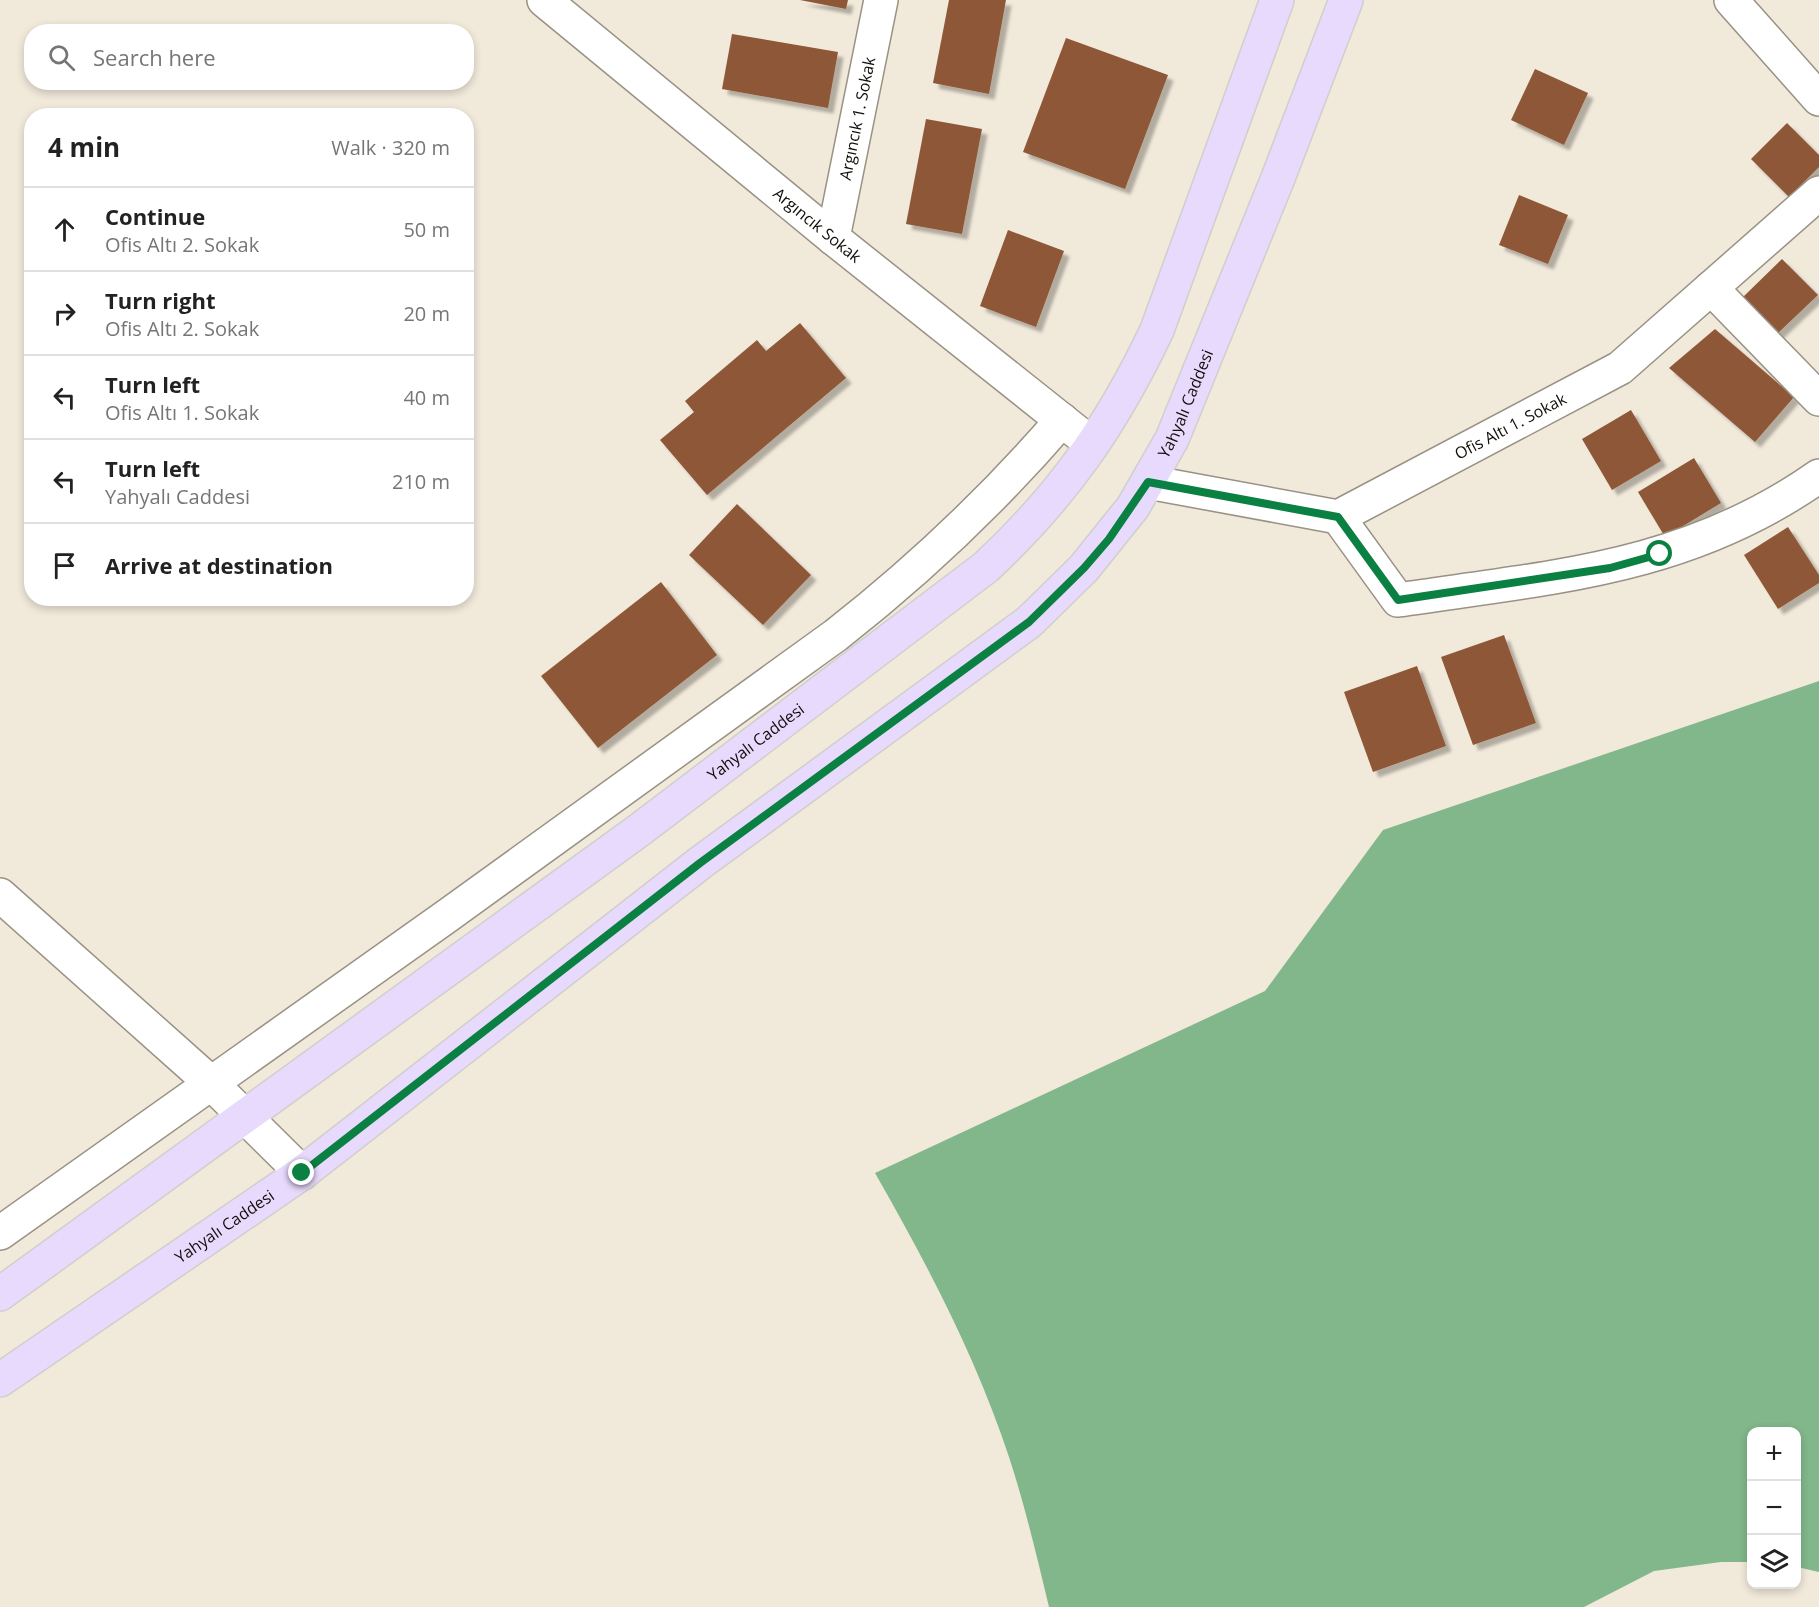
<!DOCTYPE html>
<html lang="en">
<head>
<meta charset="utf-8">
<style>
  body { margin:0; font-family:"Open Sans",sans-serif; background:#f6f6f6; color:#222 }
  .controls { position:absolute; right:18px; bottom:18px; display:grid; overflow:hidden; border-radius:12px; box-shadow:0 3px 9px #0003 }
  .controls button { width:54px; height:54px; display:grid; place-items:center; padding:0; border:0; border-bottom:2px solid #e0e0e0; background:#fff; color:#222; font:30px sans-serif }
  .stop { position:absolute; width:18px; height:18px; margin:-14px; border:4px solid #0b8043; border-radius:50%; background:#fff }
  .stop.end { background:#0b8043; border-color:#fff; box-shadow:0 2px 6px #0008 }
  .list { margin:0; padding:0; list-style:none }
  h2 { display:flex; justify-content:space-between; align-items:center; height:78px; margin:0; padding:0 24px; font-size:26px }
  h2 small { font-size:20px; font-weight:400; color:#767676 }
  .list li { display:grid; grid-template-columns:39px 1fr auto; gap:18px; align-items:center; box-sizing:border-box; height:84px; padding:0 24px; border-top:2px solid #e0e0e0 }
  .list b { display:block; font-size:22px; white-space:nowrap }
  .list p { margin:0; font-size:20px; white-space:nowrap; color:#767676 }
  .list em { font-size:20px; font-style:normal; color:#767676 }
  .icon { flex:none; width:33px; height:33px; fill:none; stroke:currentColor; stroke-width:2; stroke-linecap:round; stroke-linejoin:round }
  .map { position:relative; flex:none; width:1819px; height:1607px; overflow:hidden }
  .search { position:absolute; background:#fff; box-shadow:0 3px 9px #0003; left:24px; top:24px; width:450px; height:66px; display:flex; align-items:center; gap:15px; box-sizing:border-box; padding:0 21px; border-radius:24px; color:#767676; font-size:22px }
  .panel { position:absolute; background:#fff; box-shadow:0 3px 9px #0003; left:24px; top:108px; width:450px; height:498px; border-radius:24px }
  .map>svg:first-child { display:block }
  .forest { fill:#81b78a }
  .building { fill:#8e5837; filter:url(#shadow) }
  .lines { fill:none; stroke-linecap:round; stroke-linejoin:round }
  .minor-casing { stroke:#999284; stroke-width:36 }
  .major-casing { stroke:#cfcfce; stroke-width:36 }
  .minor { stroke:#fff; stroke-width:33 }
  .major { stroke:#e8dafd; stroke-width:33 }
  .route { stroke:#0b8043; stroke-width:8 }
  .labels { text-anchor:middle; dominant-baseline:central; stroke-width:5; stroke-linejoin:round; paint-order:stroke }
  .street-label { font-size:16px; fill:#110f0a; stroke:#fef7e7 }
</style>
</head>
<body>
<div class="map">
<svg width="1819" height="1607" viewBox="0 0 1819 1607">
  <defs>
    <filter id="shadow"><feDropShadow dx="5.5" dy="5.5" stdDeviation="1.5" flood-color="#0004"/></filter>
  </defs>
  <rect width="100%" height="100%" fill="#f1e9da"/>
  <path class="forest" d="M1819 681V1572L1797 1567 1796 1432H1752L1751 1562H1721L1654 1571 1584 1607H1049C1037 1557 1025 1506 1009 1457 976 1357 927 1264 875 1173L1265 991 1383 830Z"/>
  <g class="building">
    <polygon points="800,0 848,0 846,9"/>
    <polygon points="949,0 1006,0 989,94 933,83"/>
    <polygon points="732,34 838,52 828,108 722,89"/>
    <polygon points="1066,38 1168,75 1125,189 1023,152"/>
    <polygon points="1535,69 1588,93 1564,145 1511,120"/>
    <polygon points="926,119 982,129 962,234 906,224"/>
    <polygon points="1787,123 1819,155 1819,167 1789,197 1751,159"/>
    <polygon points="1519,195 1568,215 1548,264 1499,245"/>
    <polygon points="1008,230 1064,251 1036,327 980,306"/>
    <polygon points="1782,259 1818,295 1777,334 1742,298"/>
    <polygon points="800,323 846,378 707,495 660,440 694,412 685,401 757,340 766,351"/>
    <polygon points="1715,329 1794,397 1755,442 1669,368"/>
    <polygon points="1631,410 1661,461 1612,490 1582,439"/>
    <polygon points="1694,458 1721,503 1665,537 1638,492"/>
    <polygon points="737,504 811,575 763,625 689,555"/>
    <polygon points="1788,527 1819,575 1819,583 1778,609 1744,555"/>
    <polygon points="661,582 717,655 598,748 541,676"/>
    <polygon points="1504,635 1536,723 1473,745 1441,657"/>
    <polygon points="1417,666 1446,746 1373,772 1344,692"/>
  </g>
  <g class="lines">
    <defs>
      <g id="minor">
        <path id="s1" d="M544 0 833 238 1078 433"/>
        <polyline points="1731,0 1819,99"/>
        <path id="s2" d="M833 238 881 0"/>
        <polyline points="1711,288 1819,399"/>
        <path id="s3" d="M1148 482 1338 517 1620 368 1819 193"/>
        <path d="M1338 517 1398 600C1552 577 1687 569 1819 476"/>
        <polyline points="0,895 211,1083 302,1173"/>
        <path d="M0 1233 447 916 836 635C919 570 993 500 1062 420"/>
      </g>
      <g id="major">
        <path id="s4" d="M0 1294 638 831 986 567C1063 495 1112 425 1157 330L1277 0"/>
        <path id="s5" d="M0 1380 302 1173 700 863 1029 622 1084 568 1133 507 1172 439 1278 178 1346 0"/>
      </g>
    </defs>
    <use href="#minor" class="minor-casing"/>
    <use href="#major" class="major-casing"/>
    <use href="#minor" class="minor"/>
    <use href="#major" class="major"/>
  </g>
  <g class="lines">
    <polyline class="route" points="302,1173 700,863 1029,622 1084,568 1109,539 1148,482 1338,517 1398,600 1610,568 1660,554"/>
  </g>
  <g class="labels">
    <g class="street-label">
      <text stroke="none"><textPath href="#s2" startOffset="122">Argıncık 1. Sokak</textPath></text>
      <text stroke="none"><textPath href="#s1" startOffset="354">Argıncık Sokak</textPath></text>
      <text stroke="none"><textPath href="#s5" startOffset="1550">Yahyalı Caddesi</textPath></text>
      <text stroke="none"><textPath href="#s3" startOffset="388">Ofis Altı 1. Sokak</textPath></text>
      <text stroke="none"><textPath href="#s4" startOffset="936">Yahyalı Caddesi</textPath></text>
      <text stroke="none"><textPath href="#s5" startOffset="272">Yahyalı Caddesi</textPath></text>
    </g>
  </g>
</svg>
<div class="controls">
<button>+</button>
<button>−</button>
<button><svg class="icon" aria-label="layers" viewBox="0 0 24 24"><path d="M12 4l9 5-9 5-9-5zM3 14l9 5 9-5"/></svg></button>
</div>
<div class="stop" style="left:1660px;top:554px"></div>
<div class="stop end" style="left:302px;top:1173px"></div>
<div class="search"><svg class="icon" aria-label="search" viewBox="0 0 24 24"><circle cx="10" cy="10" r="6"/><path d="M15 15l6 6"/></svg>Search here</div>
<section class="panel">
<h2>4 min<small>Walk · 320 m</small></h2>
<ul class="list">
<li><svg class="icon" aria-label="ahead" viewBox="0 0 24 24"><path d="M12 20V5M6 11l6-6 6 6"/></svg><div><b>Continue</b><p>Ofis Altı 2. Sokak</p></div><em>50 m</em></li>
<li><svg class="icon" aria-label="right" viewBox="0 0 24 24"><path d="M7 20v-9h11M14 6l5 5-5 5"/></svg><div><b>Turn right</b><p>Ofis Altı 2. Sokak</p></div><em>20 m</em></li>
<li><svg class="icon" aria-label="left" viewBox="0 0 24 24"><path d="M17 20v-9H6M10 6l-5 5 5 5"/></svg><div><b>Turn left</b><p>Ofis Altı 1. Sokak</p></div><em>40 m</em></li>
<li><svg class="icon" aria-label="left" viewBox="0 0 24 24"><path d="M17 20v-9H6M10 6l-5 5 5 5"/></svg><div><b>Turn left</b><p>Yahyalı Caddesi</p></div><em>210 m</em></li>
<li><svg class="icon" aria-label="arrive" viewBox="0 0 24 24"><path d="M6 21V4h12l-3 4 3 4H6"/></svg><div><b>Arrive at destination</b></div></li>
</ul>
</section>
</div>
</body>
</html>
